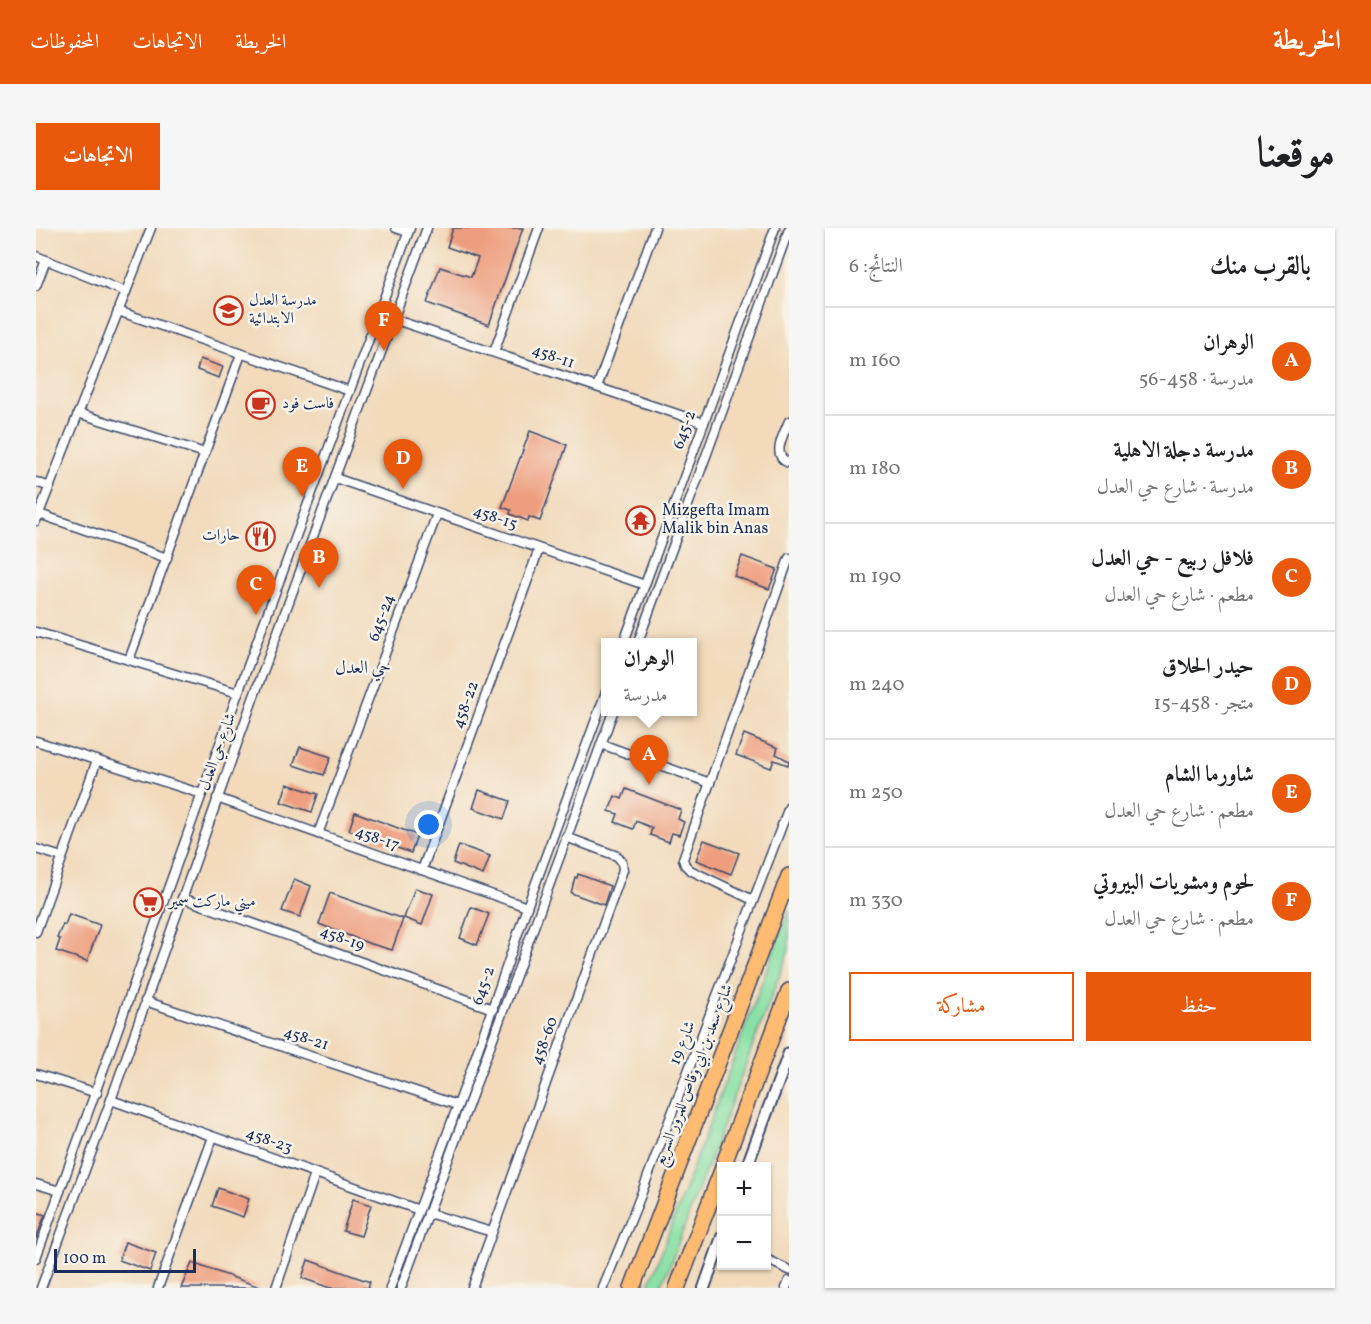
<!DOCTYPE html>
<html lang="ar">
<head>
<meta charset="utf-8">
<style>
  body { margin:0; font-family:Vollkorn,Amiri,serif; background:#f6f6f6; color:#202124; direction:rtl }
  .controls { position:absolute; right:18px; bottom:18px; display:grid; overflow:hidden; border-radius:0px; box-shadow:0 2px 4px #0004 }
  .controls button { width:54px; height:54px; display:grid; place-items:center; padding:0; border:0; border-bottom:2px solid #e0e0e0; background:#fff; color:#202124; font:30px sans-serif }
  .scale { position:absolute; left:18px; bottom:15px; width:142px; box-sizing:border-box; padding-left:6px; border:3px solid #1b2f5e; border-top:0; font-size:16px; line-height:21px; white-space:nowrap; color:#1b2f5e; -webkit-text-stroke:4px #f7f3e8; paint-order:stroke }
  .you { position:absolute; left:393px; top:597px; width:21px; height:21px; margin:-15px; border:4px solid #fff; border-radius:50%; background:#1a73e8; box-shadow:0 0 0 9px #1a73e833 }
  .badge { display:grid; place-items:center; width:39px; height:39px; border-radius:50%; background:#ea580c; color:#fff; font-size:20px; font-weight:700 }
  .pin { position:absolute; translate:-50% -50px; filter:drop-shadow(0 2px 3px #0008) }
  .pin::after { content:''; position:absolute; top:32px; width:21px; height:18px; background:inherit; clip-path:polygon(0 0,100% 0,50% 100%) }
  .popup { position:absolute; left:565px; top:410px; width:96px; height:78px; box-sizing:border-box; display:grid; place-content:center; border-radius:0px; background:#fff; filter:drop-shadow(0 2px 4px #0005); font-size:20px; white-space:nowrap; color:#757577 }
  .popup b { font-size:22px; color:#202124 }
  .popup::after { content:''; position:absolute; left:50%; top:100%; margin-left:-12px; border:12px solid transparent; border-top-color:#fff }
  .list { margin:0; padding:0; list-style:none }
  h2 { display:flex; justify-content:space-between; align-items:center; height:78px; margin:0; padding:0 24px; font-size:26px }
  h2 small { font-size:20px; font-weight:400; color:#757577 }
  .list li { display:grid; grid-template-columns:39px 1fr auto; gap:18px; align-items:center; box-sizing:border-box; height:108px; padding:0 24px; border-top:2px solid #e0e0e0 }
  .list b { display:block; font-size:22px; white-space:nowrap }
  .list p { margin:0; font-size:20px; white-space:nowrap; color:#757577 }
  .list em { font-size:20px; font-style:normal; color:#757577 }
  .actions { display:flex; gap:12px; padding:18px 24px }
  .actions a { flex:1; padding:14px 0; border:2px solid #ea580c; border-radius:0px; text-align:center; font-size:21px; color:#ea580c }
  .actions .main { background:#ea580c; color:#fff }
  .map { position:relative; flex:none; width:753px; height:1060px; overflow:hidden; direction:ltr; border-radius:0px }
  header { display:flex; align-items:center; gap:36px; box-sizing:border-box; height:84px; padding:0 30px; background:#ea580c; color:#fff }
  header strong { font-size:28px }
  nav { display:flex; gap:33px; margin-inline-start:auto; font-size:21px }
  .intro { display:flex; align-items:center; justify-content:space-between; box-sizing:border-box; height:144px; padding:0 36px }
  h1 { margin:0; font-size:42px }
  .button { padding:15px 27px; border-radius:0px; background:#ea580c; color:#fff; font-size:21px; font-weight:700 }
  main { display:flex; gap:36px; padding:0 36px }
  aside { flex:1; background:#fff; border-radius:0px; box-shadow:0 2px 4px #0004 }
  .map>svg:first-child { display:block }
  .green { fill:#8ae1a5; stroke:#528882; stroke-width:1.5 }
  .building { fill:#ee9e7e }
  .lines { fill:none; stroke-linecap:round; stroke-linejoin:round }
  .minor-casing { stroke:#3b496c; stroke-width:11 }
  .tertiary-casing { stroke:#3b496c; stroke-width:14 }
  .motorway-casing { stroke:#3b496c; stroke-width:18 }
  .minor { stroke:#fff; stroke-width:8 }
  .tertiary { stroke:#fff; stroke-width:10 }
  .motorway { stroke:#febb71; stroke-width:15 }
  .labels { text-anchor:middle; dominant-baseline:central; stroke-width:5; stroke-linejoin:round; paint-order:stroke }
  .poi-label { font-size:16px; fill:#1b2f5e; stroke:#f7f3e8; text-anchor:start }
  .street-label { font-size:16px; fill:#1b2f5e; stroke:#f7f3e8 }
  .neighbourhood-label { font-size:18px; fill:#1b2f5e; stroke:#f7f3e8 }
</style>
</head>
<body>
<header>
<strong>الخريطة</strong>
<nav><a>الخريطة</a><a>الاتجاهات</a><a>المحفوظات</a></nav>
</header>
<div class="intro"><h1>موقعنا</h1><a class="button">الاتجاهات</a></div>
<main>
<aside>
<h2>بالقرب منك<small>النتائج: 6</small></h2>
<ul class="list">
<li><span class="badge">A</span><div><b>الوهران</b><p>مدرسة · 458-56</p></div><em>160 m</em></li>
<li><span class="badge">B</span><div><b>مدرسة دجلة الاهلية</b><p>مدرسة · شارع حي العدل</p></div><em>180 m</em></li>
<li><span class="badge">C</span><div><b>فلافل ربيع - حي العدل</b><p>مطعم · شارع حي العدل</p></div><em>190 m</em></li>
<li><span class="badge">D</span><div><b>حيدر الحلاق</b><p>متجر · 458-15</p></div><em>240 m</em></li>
<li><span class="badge">E</span><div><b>شاورما الشام</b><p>مطعم · شارع حي العدل</p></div><em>250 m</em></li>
<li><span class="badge">F</span><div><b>لحوم ومشويات البيروتي</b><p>مطعم · شارع حي العدل</p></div><em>330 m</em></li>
</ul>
<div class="actions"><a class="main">حفظ</a><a>مشاركة</a></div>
</aside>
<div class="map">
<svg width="753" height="1060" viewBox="0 0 753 1060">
  <rect width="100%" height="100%" fill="#f7f3e8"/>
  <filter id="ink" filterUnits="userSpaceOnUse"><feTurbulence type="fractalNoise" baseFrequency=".0167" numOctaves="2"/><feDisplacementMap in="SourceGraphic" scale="12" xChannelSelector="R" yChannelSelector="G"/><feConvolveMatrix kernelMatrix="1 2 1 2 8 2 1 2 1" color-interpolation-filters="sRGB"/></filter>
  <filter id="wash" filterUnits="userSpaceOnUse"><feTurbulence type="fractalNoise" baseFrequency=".008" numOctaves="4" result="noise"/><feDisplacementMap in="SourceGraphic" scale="24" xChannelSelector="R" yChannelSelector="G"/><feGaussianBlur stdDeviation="1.35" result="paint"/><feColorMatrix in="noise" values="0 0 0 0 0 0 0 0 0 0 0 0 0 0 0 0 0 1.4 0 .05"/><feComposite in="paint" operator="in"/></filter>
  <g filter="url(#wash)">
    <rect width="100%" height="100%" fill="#f2dabb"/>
    <polygon class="green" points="753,682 753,722 631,1045 624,1060 612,1060"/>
    <g id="blocks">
      <g class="building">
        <polygon points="417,0 487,0 453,97 391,75 404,39 435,49 442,30 411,19"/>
        <polygon points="164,131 187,139 183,150 161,142"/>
        <polygon points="494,203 531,217 504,293 493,289 492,293 474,286 475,282 466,279"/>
        <polygon points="706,328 741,341 733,361 698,348"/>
        <polygon points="708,506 742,520 740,526 753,533 752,537 738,532 735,540 700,527"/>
        <polygon points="264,519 295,529 288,547 257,537"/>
        <polygon points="251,556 282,566 276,584 245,574"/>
        <polygon points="590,561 645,582 642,591 648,594 643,607 636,605 633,614 614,607 616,600 600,593 597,601 579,594 582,586 573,583 579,568 586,571"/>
        <polygon points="443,562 474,573 468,591 437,580"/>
        <polygon points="319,584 381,607 375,625 313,602"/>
        <polygon points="668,612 703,625 695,646 660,632"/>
        <polygon points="423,617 454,628 447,647 417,635"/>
        <polygon points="542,646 574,658 568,677 535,665 539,649 541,650"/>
        <polygon points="258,651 275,658 264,689 246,683"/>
        <polygon points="379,660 397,666 386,697 368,690"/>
        <polygon points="294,665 367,691 356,722 332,715 283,696"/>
        <polygon points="435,679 453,686 441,717 424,710"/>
        <polygon points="33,686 64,697 51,733 20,723 24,711 21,710 27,696 29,697"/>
        <polygon points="182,960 213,971 207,989 176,978"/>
        <polygon points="317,971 335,977 325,1008 307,1003"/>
        <polygon points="0,984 9,987 0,1011"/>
        <polygon points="89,1014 120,1025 114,1043 83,1032"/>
        <polygon points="272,1032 334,1054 332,1060 294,1060 266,1050"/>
        <polygon points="156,1035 224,1059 224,1060 145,1060"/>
      </g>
    </g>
  </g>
  <g filter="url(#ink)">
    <use href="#blocks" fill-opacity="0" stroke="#3b496c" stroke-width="1.5"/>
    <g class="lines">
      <defs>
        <g id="minor">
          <polyline points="360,0 372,4"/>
          <polyline points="0,28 90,64"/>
          <polyline points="0,58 10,32"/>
          <polyline points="82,83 314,163"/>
          <polyline points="357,91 668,195"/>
          <polyline points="458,124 503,0"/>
          <polyline points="561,159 619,0"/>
          <polyline points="42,185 169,225"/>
          <path d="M753 193C748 206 734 228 753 235"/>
          <polyline points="299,250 609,357"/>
          <polyline points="0,254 14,259"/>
          <polyline points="3,286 131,330"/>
          <polyline points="0,293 115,0"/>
          <polyline points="0,404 202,465"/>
          <polyline points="588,414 739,0"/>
          <polyline points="602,414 753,1"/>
          <polyline points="93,432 205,126"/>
          <polyline points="0,513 166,566"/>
          <polyline points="565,516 674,555"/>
          <polyline points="181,570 491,679"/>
          <polyline points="282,606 401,286"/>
          <polyline points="0,621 26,629"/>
          <polyline points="386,642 503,321"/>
          <polyline points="146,670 457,781"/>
          <polyline points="717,672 654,642 649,637 647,631 753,330"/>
          <polyline points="0,704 61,532"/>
          <polyline points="109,773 421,877"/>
          <polyline points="0,846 61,865"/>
          <polyline points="75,872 383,982"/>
          <polyline points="0,956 24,963"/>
          <polyline points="392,985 456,1004"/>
          <polyline points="0,1030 202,465 374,0"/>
          <polyline points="730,1031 753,1042"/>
          <polyline points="5,1060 75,872 217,471 391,0"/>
          <polyline points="122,1060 177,909"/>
          <polyline points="240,1060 279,946"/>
          <polyline points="354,1060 435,842 491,679 570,464"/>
          <polyline points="365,1060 577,484"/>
          <polyline points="436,1060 587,642 586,634 581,628 530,609"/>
          <polyline points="567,1060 601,977 753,579"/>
          <polyline points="750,1060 753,1053"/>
        </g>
        <g id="tertiary">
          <polyline points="711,938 753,825"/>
          <polyline points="668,1060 686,1009"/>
        </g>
        <g id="motorway">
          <polyline points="687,938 753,763"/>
          <polyline points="596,1060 753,648"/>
          <polyline points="641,1060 686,942"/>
        </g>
      </defs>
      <use href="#minor" class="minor-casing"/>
      <use href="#tertiary" class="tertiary-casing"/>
      <use href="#motorway" class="motorway-casing"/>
      <use href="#minor" class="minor"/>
      <use href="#tertiary" class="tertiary"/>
      <use href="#motorway" class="motorway"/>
    </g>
  </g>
  <defs>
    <symbol id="school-ring" viewBox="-11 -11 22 22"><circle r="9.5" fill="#f7f3e8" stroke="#c8321e" stroke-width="1.5"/><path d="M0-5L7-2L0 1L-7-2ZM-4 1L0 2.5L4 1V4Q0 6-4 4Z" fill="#c8321e"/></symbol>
    <symbol id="cafe-ring" viewBox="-11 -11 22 22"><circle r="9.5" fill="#f7f3e8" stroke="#c8321e" stroke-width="1.5"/><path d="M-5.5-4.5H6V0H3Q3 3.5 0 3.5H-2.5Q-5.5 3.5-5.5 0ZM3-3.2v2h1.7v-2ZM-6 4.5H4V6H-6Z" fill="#c8321e"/></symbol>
    <symbol id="temple-ring" viewBox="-11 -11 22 22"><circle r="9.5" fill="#f7f3e8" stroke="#c8321e" stroke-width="1.5"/><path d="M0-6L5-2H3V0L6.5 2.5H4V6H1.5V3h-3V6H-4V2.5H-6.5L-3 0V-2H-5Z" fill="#c8321e"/></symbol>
    <symbol id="restaurant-ring" viewBox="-11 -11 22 22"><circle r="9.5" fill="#f7f3e8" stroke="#c8321e" stroke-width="1.5"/><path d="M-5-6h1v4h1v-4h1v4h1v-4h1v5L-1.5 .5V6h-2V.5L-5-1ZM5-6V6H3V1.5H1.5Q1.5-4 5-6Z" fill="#c8321e"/></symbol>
    <symbol id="supermarket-ring" viewBox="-11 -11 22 22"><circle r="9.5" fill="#f7f3e8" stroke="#c8321e" stroke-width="1.5"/><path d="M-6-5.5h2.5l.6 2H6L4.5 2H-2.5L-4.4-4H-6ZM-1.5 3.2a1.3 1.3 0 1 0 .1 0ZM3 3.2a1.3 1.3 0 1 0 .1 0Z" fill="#c8321e"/></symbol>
  </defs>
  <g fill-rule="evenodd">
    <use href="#school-ring" x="176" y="66" width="33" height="33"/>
    <use href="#cafe-ring" x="208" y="160" width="33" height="33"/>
    <use href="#temple-ring" x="588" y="276" width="33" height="33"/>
    <use href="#restaurant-ring" x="208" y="292" width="33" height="33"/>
    <use href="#supermarket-ring" x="96" y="658" width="33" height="33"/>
  </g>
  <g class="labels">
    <g class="poi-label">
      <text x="213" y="73">مدرسة العدل<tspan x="213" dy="18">الابتدائية</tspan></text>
      <text x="246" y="176">فاست فود</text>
      <text x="626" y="283">Mizgefta Imam<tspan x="626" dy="18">Malik bin Anas</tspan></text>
      <text x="204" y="308" text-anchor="end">حارات</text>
      <text x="133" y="674">ميني ماركت سمير</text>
    </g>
    <g class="street-label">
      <text transform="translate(517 129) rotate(19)">458-11</text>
      <text transform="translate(649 202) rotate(-70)">645-2</text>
      <text transform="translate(459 290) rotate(19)">458-15</text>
      <text transform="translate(346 390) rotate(-70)">645-24</text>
      <text transform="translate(430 477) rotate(-70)">458-22</text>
      <text transform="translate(182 524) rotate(-70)">شارع حي العدل</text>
      <text transform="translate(341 611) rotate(19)">458-17</text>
      <text transform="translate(306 711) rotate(20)">458-19</text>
      <text transform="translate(448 758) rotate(-71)">645-2</text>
      <text transform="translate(270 811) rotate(18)">458-21</text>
      <text transform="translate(509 813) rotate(-70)">458-60</text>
      <text transform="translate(647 815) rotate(-69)">شارع 19</text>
      <text transform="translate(658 847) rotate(-69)">شارع سعد بن ابي وقاص للمرور السريع</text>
      <text transform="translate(233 913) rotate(20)">458-23</text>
    </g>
    <g class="neighbourhood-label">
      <text x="327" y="440">حي العدل</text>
    </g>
  </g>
</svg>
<div class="controls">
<button>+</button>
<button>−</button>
</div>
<div class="scale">100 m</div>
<div class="you"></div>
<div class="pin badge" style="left:613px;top:557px">A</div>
<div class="popup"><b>الوهران</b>مدرسة</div>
<div class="pin badge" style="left:283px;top:360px">B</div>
<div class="pin badge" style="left:220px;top:387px">C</div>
<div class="pin badge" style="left:367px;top:261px">D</div>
<div class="pin badge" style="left:266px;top:269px">E</div>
<div class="pin badge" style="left:348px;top:123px">F</div>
</div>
</main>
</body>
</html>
